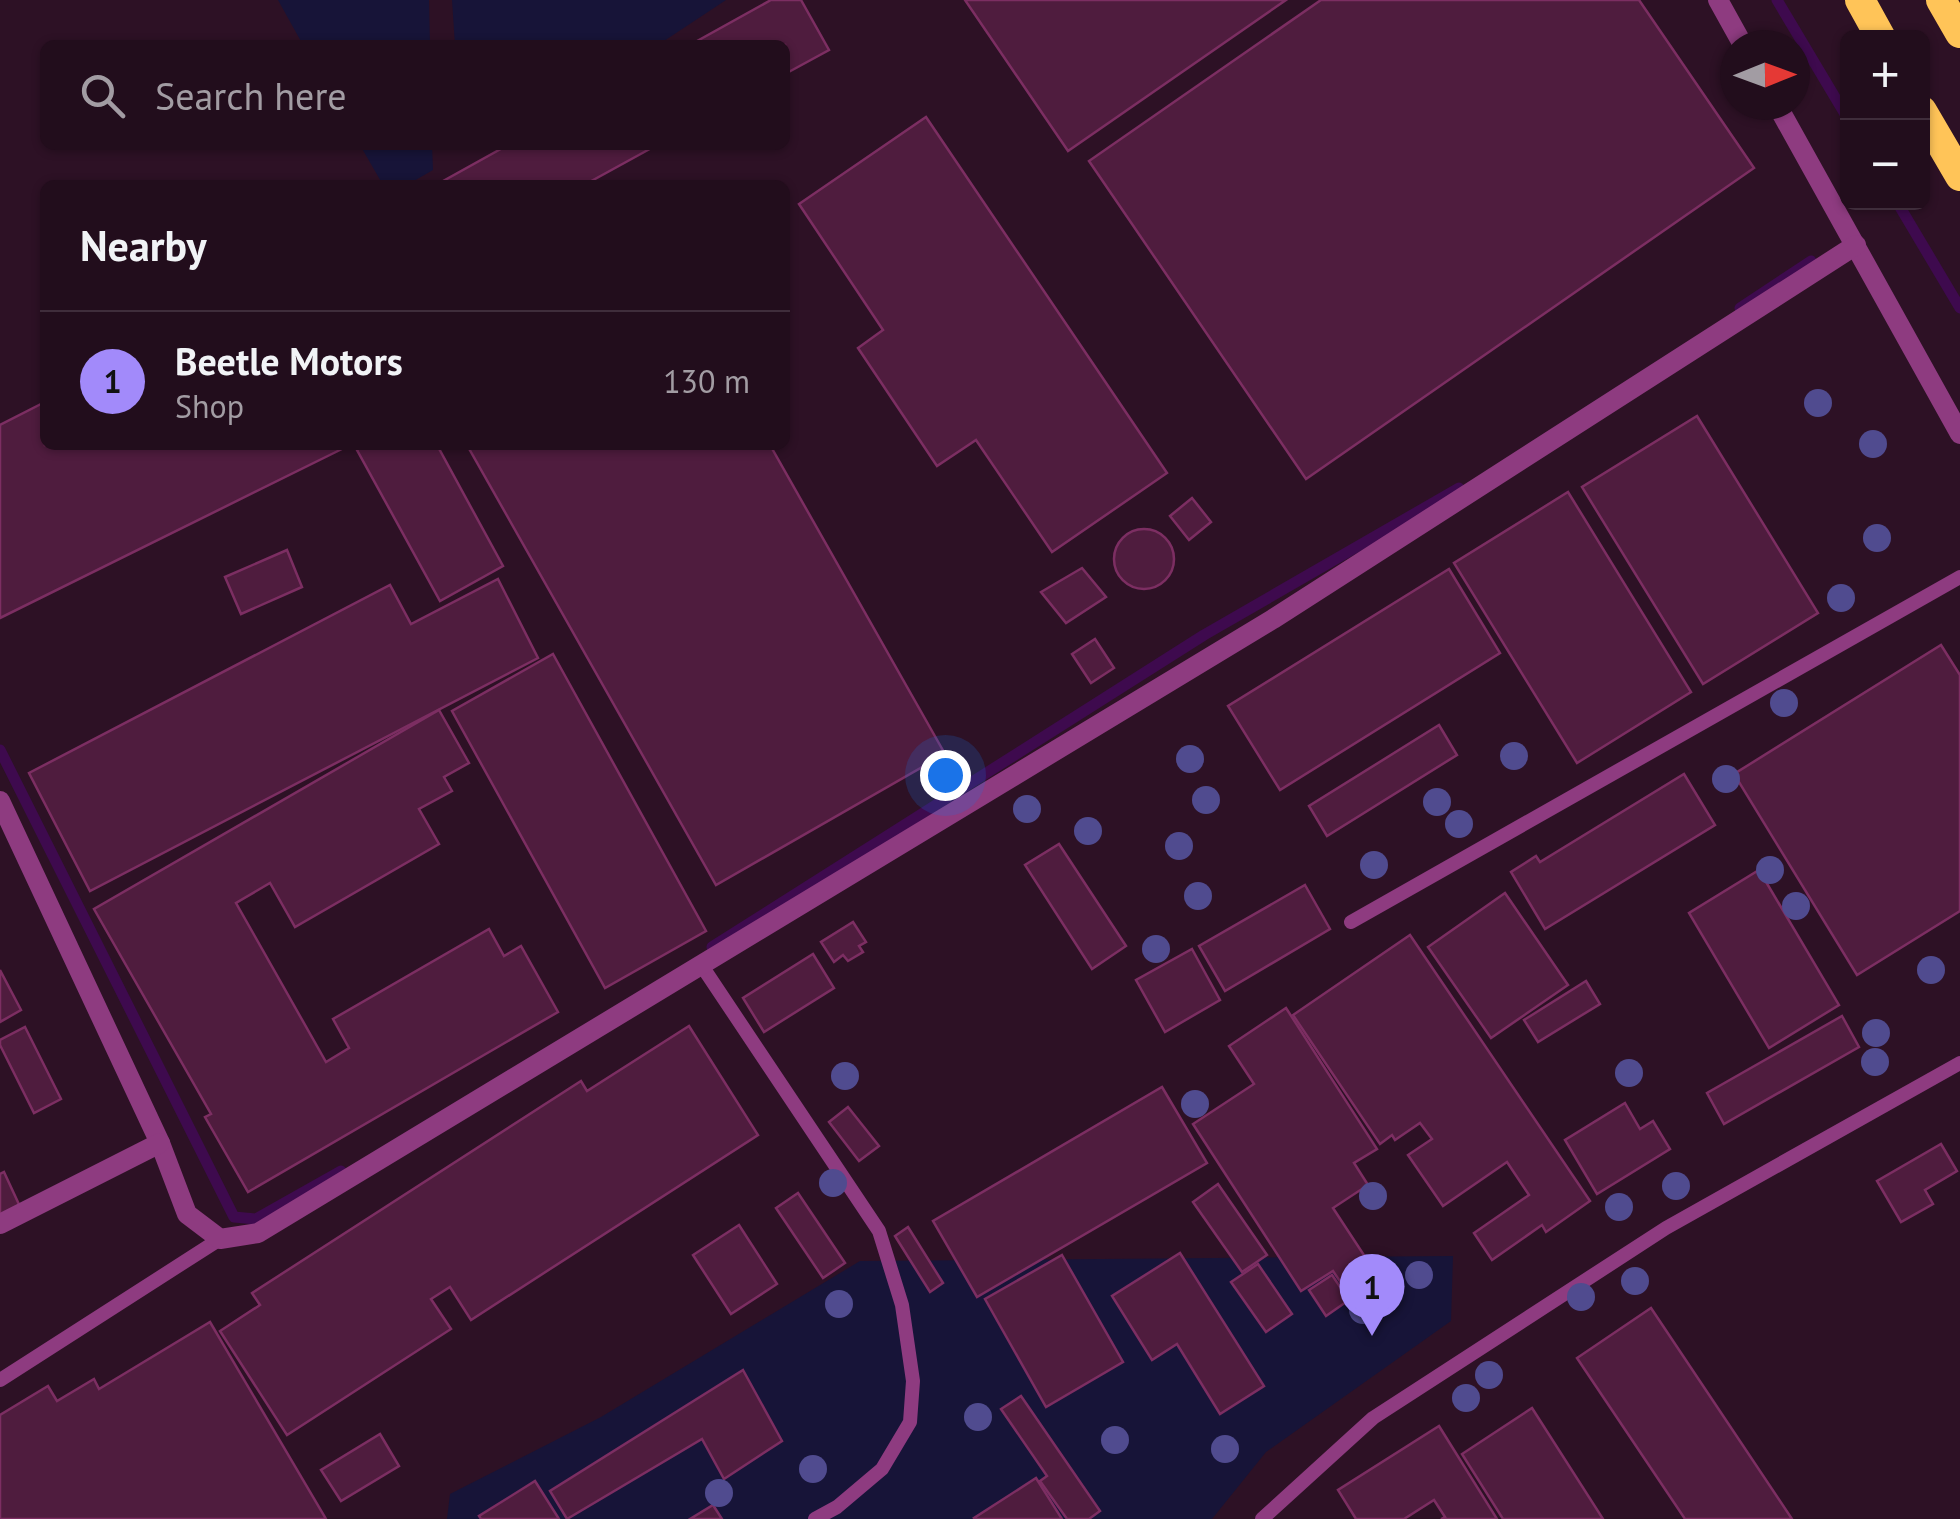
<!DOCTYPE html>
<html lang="en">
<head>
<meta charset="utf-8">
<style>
  body { margin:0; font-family:"PT Sans",sans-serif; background:#2e1b29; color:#f1f3f6 }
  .controls { position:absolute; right:30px; top:30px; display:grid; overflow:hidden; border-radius:15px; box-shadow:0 2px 8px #0004 }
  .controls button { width:90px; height:90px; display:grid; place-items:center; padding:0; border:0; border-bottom:2px solid #3f2d3b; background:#220d1c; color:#f1f3f6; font:50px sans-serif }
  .compass { position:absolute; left:1720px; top:30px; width:90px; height:90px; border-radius:50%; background:#220d1c; box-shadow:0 2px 8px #0004; rotate:89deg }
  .you { position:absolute; left:945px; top:775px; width:35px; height:35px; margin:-25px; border:8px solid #fff; border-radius:50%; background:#1a73e8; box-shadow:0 0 0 15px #1a73e833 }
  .badge { display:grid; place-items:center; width:65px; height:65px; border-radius:50%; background:#a28afa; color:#111; font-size:32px; font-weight:700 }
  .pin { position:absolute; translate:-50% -82px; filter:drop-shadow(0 2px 5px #0008) }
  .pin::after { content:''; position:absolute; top:52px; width:35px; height:30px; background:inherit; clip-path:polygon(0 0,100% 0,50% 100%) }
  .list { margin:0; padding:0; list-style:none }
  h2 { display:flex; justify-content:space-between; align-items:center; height:130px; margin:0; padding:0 40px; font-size:42px }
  h2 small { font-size:32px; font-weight:400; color:#a29ca3 }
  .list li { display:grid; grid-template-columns:65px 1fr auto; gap:30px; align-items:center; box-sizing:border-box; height:140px; padding:0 40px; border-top:2px solid #3f2d3b }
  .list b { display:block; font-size:38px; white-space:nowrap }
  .list p { margin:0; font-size:32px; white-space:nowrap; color:#a29ca3 }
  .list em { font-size:32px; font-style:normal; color:#a29ca3 }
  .icon { flex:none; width:55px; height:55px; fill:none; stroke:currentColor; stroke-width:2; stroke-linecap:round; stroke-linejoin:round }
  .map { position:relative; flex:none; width:1960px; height:1519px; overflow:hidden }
  .search { position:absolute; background:#220d1c; box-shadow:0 2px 8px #0004; left:40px; top:40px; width:750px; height:110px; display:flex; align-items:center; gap:25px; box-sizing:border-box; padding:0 35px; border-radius:15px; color:#a29ca3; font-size:38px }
  .panel { position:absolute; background:#220d1c; box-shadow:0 2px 8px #0004; left:40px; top:180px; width:750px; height:270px; border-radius:15px }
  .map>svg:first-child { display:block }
  .green { fill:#171438 }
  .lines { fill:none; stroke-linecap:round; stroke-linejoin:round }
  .stream { stroke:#3e0a4e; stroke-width:11 }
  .building { fill:#4f1c3e; stroke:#7c2e62; stroke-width:2.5 }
  .lane { stroke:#8e3b80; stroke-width:14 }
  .street { stroke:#8e3b80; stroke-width:20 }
  .highway { stroke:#ffc458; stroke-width:30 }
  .tree { fill:#504b8f }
</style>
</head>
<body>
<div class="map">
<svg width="1960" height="1519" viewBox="0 0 1960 1519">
  <rect width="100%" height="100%" fill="#2d1125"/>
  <g class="green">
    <polygon points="278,0 429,0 430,45 303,45"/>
    <polygon points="452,0 726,0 658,45 455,45"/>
    <polygon points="360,145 432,145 433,170 407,185 383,185"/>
    <polygon points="1453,1256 1451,1321 1266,1452 1212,1519 447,1519 450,1494 601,1417 860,1261"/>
  </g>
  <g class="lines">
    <g class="stream">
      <polyline points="1777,0 1848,119"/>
      <polyline points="1897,202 1960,308"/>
      <polyline points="1740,308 1811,261"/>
      <polyline points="0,750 234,1217 256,1219 341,1171"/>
      <polyline points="712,947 1204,635 1459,488"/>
    </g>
  </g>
  <g class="building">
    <polygon points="771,0 801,0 829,50 785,74 785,45 690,45"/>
    <polygon points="965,0 1286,0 1068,151"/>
    <polygon points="1321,0 1639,0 1754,168 1306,479 1089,161"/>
    <polygon points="926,117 1167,473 1052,552 976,440 937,466 858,348 883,330 799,204"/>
    <polygon points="508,145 657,145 584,185 436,185"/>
    <polygon points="45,402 45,445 350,445 0,618 0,425"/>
    <polygon points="1697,416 1818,613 1703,684 1582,487"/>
    <polygon points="367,445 437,445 503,566 440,601 357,450"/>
    <polygon points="467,445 770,445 945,754 716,885"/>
    <polygon points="1568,492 1691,692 1577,763 1454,563"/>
    <polygon points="1192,498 1211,522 1189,540 1170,516"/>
    <circle cx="1144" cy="559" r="30"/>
    <polygon points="287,550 302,587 241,614 225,577"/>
    <polygon points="1082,568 1106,597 1066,623 1041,592"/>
    <polygon points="1449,569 1500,653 1280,790 1228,706"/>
    <polygon points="498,579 538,658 90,891 29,773 390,585 411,624"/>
    <polygon points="1095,639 1114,668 1091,683 1072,654"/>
    <polygon points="1941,645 1960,675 1960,911 1857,975 1734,774"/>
    <polygon points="553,654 706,931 605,988 452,711"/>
    <polygon points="439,710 469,763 444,777 452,791 419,809 439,844 295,927 270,883 236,903 326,1062 349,1048 333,1019 489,929 504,956 521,946 558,1012 248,1192 205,1117 211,1114 94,909"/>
    <polygon points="1439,725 1457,755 1327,836 1309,806"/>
    <polygon points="1684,774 1715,825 1545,929 1511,872 1536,856 1540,862"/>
    <polygon points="1059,844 1126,946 1092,969 1025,865"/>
    <polygon points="1759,870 1839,1005 1769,1048 1689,913"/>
    <polygon points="1305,885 1330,929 1225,991 1199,946"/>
    <polygon points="1505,893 1568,985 1491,1038 1428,947"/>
    <polygon points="853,922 866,942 859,946 863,952 848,961 843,955 834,962 821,942"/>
    <polygon points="1410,935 1590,1201 1546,1232 1542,1225 1492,1260 1474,1233 1529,1195 1507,1162 1443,1206 1408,1155 1432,1139 1420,1123 1395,1140 1392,1135 1380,1144 1293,1015"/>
    <polygon points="1192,949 1220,1000 1165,1032 1136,980"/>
    <polygon points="813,954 834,988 764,1032 743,998"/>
    <polygon points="0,970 21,1010 0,1022"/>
    <polygon points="1586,981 1600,1004 1538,1042 1524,1020"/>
    <polygon points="1286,1008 1377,1149 1354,1163 1368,1185 1333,1208 1377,1275 1348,1293 1333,1271 1301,1291 1193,1124 1254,1084 1229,1046"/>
    <polygon points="1842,1016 1859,1047 1724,1124 1707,1093"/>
    <polygon points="689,1026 758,1135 471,1320 450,1287 431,1299 451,1329 287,1435 220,1331 260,1305 252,1293 581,1081 587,1091"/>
    <polygon points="25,1027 61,1099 34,1113 0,1045 0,1040"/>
    <polygon points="1162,1087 1207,1163 977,1297 933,1221"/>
    <polygon points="1625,1103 1640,1129 1653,1121 1670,1149 1597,1194 1565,1140"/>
    <polygon points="848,1107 879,1146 859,1161 829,1122"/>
    <polygon points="1941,1144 1957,1171 1925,1190 1933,1204 1901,1222 1877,1181"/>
    <polygon points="4,1172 22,1211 0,1222 0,1174"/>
    <polygon points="1218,1184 1267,1255 1242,1272 1193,1202"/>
    <polygon points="798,1193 845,1263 823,1278 776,1208"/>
    <polygon points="739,1225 777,1284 731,1314 693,1255"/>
    <polygon points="908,1227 943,1283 930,1292 895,1236"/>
    <polygon points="1180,1253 1264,1386 1220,1414 1177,1344 1152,1360 1112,1296"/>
    <polygon points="1062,1255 1123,1362 1046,1407 985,1299"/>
    <polygon points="1258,1264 1292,1314 1266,1332 1231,1282"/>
    <polygon points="1332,1275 1349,1300 1326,1316 1309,1290"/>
    <polygon points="1651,1308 1792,1519 1685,1519 1577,1358"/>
    <polygon points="210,1322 326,1519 0,1519 0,1415 48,1386 57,1401 94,1379 99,1389"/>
    <polygon points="743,1370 782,1441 724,1479 702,1439 567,1519 550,1491"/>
    <polygon points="1021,1396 1100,1511 1089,1519 1067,1519 1040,1481 1047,1476 1001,1409"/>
    <polygon points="1532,1408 1603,1519 1503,1519 1462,1454"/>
    <polygon points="1439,1426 1497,1519 1441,1519 1445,1517 1434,1500 1404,1519 1356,1519 1338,1490"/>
    <polygon points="380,1434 399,1466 341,1501 321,1470"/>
    <polygon points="1036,1478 1062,1519 975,1519 974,1518"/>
    <polygon points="535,1481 559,1519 481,1519 479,1516"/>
    <polygon points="713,1505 722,1519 690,1519"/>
  </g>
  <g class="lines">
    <g class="lane">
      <polyline points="1351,922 1960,577"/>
      <polyline points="702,966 879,1231 902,1305 913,1381 910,1422 882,1469 837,1507 815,1519"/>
      <polyline points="0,1380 220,1239"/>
      <polyline points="1262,1519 1373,1418 1666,1228 1960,1063"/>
    </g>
    <g class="street">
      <polyline points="1718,0 1743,45"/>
      <polyline points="1777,105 1960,434"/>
      <polyline points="0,801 160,1143 187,1214 220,1239 258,1233 1273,619 1856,245"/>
      <polyline points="0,1224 160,1143"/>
    </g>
    <g class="highway">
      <polyline points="1860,0 1881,38"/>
      <polyline points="1941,0 1960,33"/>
      <polyline points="1922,111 1960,176"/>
    </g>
  </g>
  <g class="tree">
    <circle cx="1818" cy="403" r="14"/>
    <circle cx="1873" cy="444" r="14"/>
    <circle cx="1877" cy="538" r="14"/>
    <circle cx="1841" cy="598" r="14"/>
    <circle cx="1784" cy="703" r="14"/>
    <circle cx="1514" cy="756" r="14"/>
    <circle cx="1190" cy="759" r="14"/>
    <circle cx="1726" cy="779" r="14"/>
    <circle cx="1206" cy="800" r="14"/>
    <circle cx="1437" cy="802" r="14"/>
    <circle cx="1027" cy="809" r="14"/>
    <circle cx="1459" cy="824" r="14"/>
    <circle cx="1088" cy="831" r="14"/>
    <circle cx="1179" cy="846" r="14"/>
    <circle cx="1374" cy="865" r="14"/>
    <circle cx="1770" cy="870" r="14"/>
    <circle cx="1198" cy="896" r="14"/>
    <circle cx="1796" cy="906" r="14"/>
    <circle cx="1156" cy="949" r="14"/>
    <circle cx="1931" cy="970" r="14"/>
    <circle cx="1876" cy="1033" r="14"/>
    <circle cx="1875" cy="1062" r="14"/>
    <circle cx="1629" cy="1073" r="14"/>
    <circle cx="845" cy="1076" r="14"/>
    <circle cx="1195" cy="1104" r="14"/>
    <circle cx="833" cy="1183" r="14"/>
    <circle cx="1676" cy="1186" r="14"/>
    <circle cx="1373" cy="1196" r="14"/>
    <circle cx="1619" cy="1207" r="14"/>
    <circle cx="1419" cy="1275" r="14"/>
    <circle cx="1635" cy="1281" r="14"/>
    <circle cx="1581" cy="1297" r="14"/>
    <circle cx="839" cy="1304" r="14"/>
    <circle cx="1363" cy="1310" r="14"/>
    <circle cx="1489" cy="1375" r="14"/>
    <circle cx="1466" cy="1398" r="14"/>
    <circle cx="978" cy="1417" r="14"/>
    <circle cx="1115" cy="1440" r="14"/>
    <circle cx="1225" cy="1449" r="14"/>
    <circle cx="813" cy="1469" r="14"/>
    <circle cx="719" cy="1493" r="14"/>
  </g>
</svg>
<div class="controls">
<button>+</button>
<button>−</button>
</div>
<svg class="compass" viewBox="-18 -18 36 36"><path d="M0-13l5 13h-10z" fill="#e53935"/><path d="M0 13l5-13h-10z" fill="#a29ca3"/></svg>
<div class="you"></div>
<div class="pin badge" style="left:1372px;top:1336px">1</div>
<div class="search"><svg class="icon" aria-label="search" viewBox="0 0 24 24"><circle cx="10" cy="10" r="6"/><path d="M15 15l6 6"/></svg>Search here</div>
<section class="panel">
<h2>Nearby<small></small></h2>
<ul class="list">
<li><span class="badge">1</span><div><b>Beetle Motors</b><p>Shop</p></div><em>130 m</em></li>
</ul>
</section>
</div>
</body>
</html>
